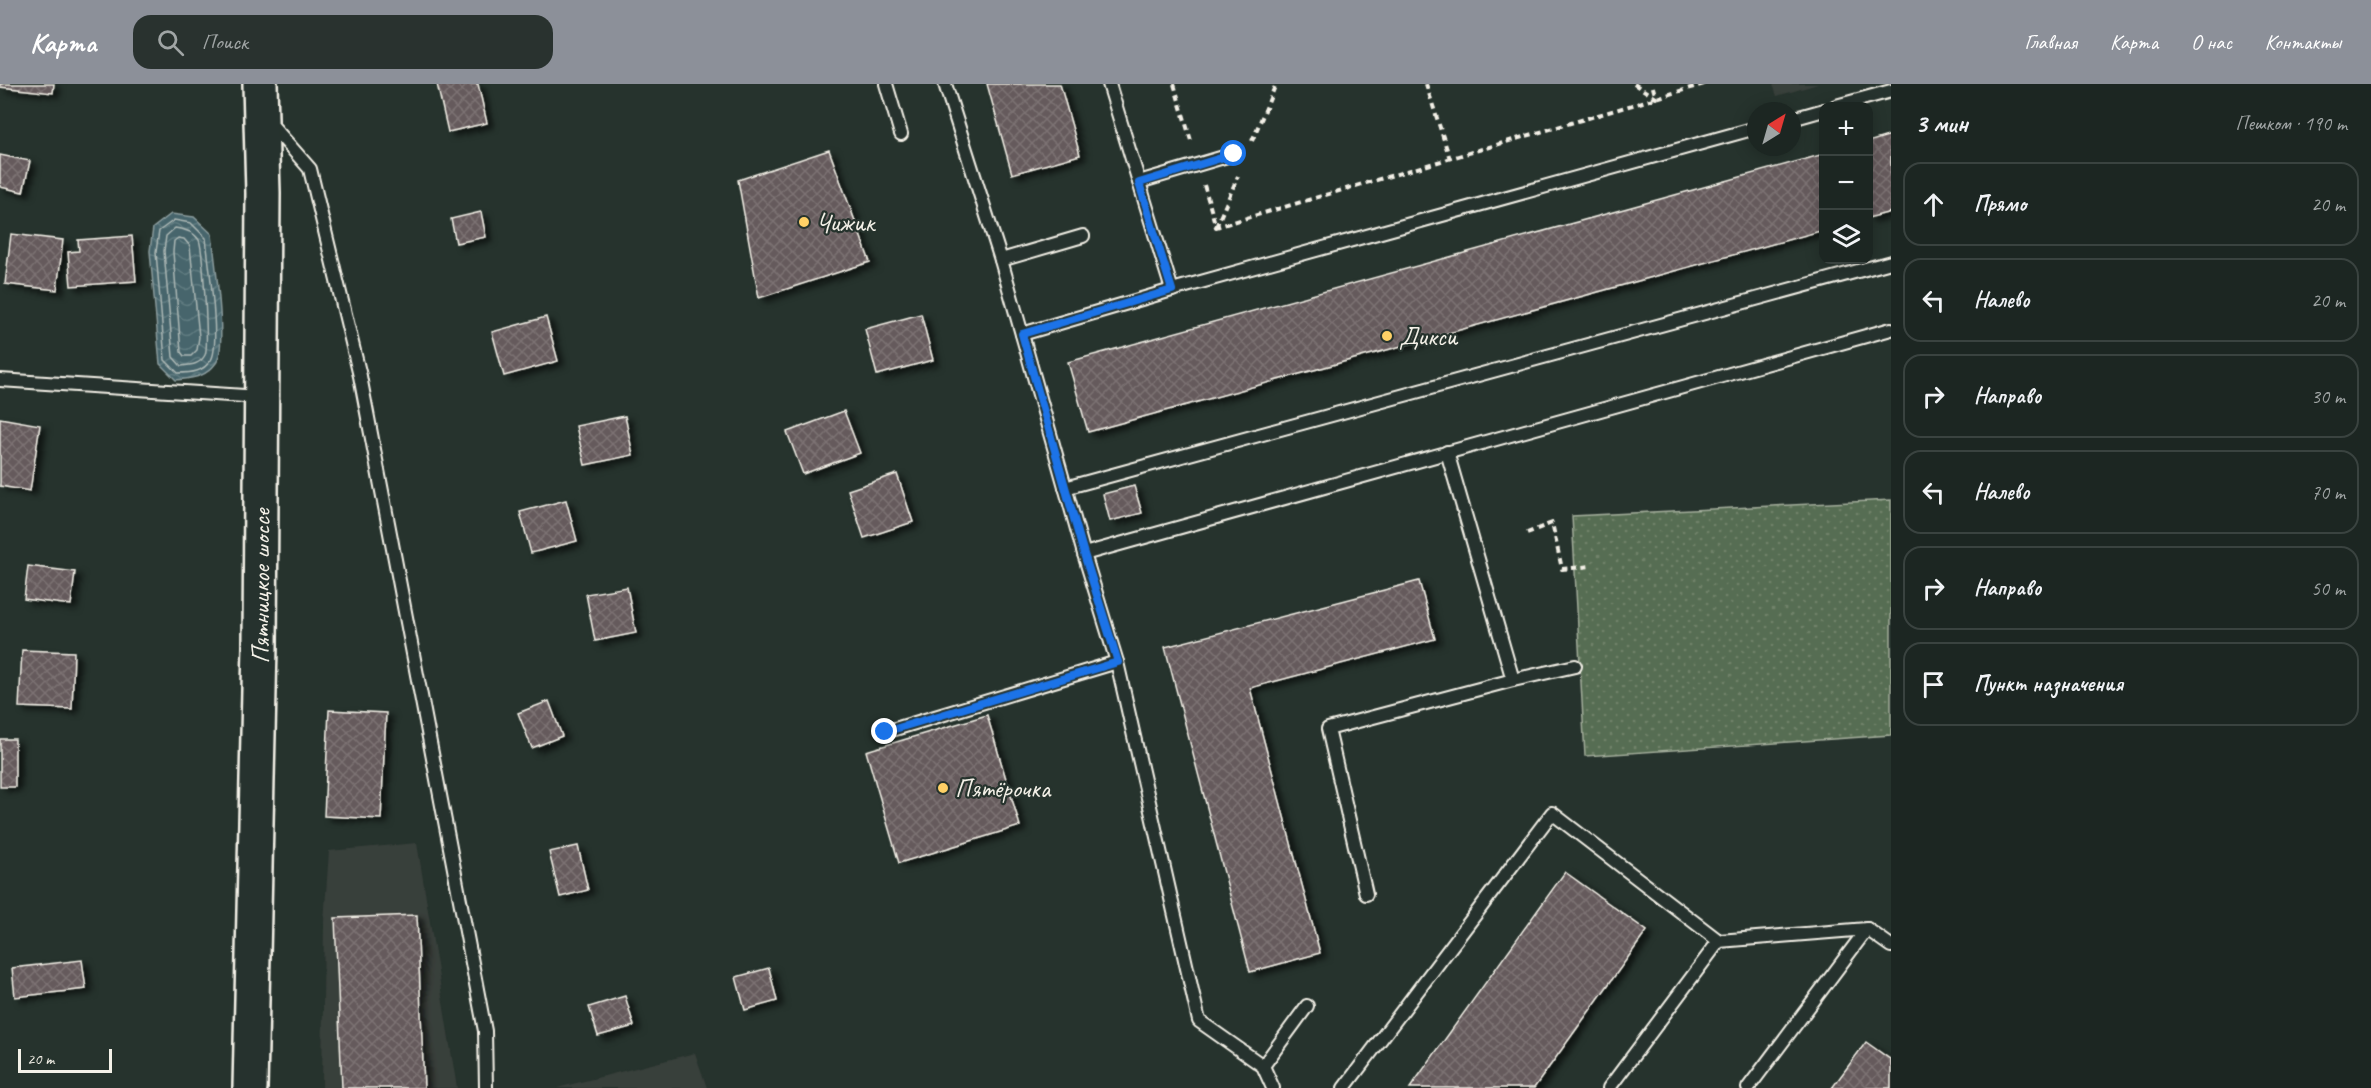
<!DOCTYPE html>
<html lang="ru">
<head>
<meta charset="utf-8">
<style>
  body { margin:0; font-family:Caveat,sans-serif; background:#29322f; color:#f1f3f6 }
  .controls { position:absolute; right:18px; top:18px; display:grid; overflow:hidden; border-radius:12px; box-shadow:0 3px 15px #0003 }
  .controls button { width:54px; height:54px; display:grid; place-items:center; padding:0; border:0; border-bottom:2px solid #3a4340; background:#1c2622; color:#f1f3f6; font:30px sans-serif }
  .compass { position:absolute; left:1747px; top:18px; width:54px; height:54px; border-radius:50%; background:#1c2622; box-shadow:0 3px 15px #0003; rotate:37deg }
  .scale { position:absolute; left:18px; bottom:15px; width:94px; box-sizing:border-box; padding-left:6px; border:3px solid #f4f1e8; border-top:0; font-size:16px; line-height:21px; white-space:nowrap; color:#f4f1e8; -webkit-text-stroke:4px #26332d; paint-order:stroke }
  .stop { position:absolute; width:18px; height:18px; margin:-14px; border:4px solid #1a73e8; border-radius:50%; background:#fff }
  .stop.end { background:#1a73e8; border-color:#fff; box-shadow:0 2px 6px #0008 }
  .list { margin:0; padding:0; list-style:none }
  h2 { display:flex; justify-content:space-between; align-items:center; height:78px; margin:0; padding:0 24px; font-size:26px }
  h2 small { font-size:20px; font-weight:400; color:#a0a5a5 }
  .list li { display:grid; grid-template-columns:39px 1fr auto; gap:18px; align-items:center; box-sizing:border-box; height:84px; margin:0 12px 12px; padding:0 12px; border:2px solid #3a4340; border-radius:18px }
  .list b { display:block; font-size:22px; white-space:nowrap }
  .list em { font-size:20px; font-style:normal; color:#a0a5a5 }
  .icon { flex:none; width:33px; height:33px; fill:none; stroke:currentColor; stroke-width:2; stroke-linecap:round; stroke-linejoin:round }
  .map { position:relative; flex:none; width:1891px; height:1004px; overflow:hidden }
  header { display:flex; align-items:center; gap:36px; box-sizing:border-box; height:84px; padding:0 30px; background:#8c9099; color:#fff }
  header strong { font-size:28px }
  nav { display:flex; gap:33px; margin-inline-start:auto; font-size:21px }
  .search { width:420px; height:54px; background:#29322f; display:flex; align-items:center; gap:15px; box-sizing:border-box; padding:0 21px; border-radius:18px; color:#a0a5a5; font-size:22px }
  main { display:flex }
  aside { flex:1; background:#1c2622 }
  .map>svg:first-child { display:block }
  .built { fill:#393f3b }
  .grass { fill:url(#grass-dots); stroke:#a5af9d; stroke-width:1.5 }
  .water { fill:url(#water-waves); stroke:#8c9d9e; stroke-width:1.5 }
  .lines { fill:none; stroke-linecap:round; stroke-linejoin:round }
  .shore { stroke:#aeb9b6; stroke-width:1.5 }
  .building { fill:url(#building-cross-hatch); stroke:#f4f1e8; stroke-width:1.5; filter:url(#shadow) }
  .service-casing { stroke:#f4f1e8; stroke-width:16 }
  .primary-casing { stroke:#f4f1e8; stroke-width:38 }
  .path { stroke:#f4f1e8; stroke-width:4; stroke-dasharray:6 4.5; stroke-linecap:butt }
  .service { stroke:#26332d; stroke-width:12 }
  .primary { stroke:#26332d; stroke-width:33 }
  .route { stroke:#1a73e8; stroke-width:8 }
  .poi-dot { fill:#ffd166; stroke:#26332d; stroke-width:2 }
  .labels { text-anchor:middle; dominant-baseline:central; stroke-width:4.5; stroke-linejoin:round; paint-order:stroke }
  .poi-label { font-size:26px; fill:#f4f1e8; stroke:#26332d; text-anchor:start }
  .street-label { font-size:26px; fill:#f4f1e8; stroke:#26332d }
</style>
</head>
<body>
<header>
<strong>Карта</strong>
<div class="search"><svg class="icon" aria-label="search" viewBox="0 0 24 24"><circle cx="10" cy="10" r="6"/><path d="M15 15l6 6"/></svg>Поиск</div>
<nav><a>Главная</a><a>Карта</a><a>О нас</a><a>Контакты</a></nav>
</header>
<main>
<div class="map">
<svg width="1891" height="1004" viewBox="0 0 1891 1004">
  <defs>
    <pattern id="grass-dots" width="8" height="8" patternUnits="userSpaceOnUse" patternTransform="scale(1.5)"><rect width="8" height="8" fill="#566d52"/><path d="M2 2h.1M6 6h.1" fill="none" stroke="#6f826b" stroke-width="1.8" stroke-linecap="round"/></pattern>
    <pattern id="water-waves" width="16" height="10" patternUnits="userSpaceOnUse" patternTransform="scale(1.5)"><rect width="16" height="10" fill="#46656c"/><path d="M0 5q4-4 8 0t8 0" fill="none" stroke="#617c81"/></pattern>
    <pattern id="building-cross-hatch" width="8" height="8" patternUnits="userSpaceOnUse" patternTransform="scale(1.5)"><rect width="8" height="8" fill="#655a5c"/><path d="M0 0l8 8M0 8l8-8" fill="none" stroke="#7c7273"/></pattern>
    <filter id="shadow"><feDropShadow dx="6" dy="4" stdDeviation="3" flood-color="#0009"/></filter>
  </defs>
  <rect width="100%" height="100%" fill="#26332d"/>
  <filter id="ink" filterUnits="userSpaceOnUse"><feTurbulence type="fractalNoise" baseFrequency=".0167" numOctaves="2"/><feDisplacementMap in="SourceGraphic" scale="12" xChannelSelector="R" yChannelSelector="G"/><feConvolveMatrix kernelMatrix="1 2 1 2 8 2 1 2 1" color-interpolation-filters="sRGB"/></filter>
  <g filter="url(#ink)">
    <g class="built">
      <polygon points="1773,0 1818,0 1777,12"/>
      <polygon points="417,759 457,1004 322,1004 324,838 329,767"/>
      <polygon points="695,969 707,1004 557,1004"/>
    </g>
    <polygon class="grass" points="1891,416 1891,651 1585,672 1572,432"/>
    <path class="water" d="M171 130 194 133 212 150C214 173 228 264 216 279 205 294 193 294 176 296L160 280 150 167 153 144Z"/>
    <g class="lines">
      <g class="shore">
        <path d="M174 136 191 139 206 154C208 175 221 262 211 276 203 288 192 289 178 289L165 276 156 168 159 147Z"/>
        <path d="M175 144C184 145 194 148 199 156 203 165 209 264 205 271 200 281 190 281 181 282L173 273 164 167 166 152Z"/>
        <polygon points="178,154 184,155 190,162 199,253 197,266 191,272 184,272 181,268 173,168 174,157"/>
      </g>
    </g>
    <g class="building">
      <polygon points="0,0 54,0 53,9 0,3"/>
      <polygon points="437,0 478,0 487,39 448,48"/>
      <polygon points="987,0 1060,0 1080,71 1012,90"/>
      <polygon points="1891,51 1891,128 1868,134 1868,58"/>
      <polygon points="829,66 870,178 759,214 738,96"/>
      <polygon points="1824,70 1824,146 1088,348 1068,278"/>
      <polygon points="0,71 30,77 23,108 0,103"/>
      <polygon points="481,128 486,153 456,159 451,135"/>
      <polygon points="11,150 63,156 57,206 5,200"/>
      <polygon points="132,152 136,197 71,202 68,168 79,167 78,156"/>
      <polygon points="921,230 933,276 877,291 865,245"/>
      <polygon points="546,233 558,277 504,292 492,248"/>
      <polygon points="844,327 860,369 803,390 787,348"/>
      <polygon points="625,332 633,371 585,381 576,342"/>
      <polygon points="0,334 40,341 30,407 0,402"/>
      <polygon points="897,390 913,438 864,454 848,406"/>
      <polygon points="1134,402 1142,429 1110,437 1103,410"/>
      <polygon points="566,416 577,457 531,469 520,428"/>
      <polygon points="28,482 75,488 71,521 24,515"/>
      <polygon points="1419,497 1435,555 1250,604 1320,869 1250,888 1165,563"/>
      <polygon points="627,503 636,549 595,557 586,510"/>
      <polygon points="22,566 74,568 72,625 19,623"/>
      <polygon points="549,617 562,652 532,664 518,629"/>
      <polygon points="329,626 386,629 381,735 324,732"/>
      <polygon points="987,631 1020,742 899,779 866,667"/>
      <rect x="0" y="655" width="15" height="48"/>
      <polygon points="578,762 588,806 560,813 549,768"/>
      <polygon points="1565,788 1647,847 1534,1004 1410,1004"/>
      <polygon points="417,831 424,1004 342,1004 335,834"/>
      <polygon points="82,876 86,905 15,913 12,884"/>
      <polygon points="769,884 777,917 745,926 736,893"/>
      <polygon points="625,912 634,942 598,952 589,923"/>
      <polygon points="1866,958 1891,976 1891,1004 1832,1004"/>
    </g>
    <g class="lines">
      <defs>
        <g id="service">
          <polyline points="886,0 901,50"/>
          <polyline points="945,0 1001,176 1084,470 1117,578 1199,937 1263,982 1273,1004"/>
          <polyline points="1109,0 1172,206 1756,44"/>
          <polyline points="1836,22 1891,7"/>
          <polyline points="1792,35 1824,26"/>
          <polyline points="268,37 310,85 360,292 485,947 486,1004"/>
          <polyline points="1139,98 1234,70"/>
          <polyline points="1001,176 1083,152"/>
          <polyline points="1022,250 1172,206"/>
          <polyline points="0,296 260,313"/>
          <polyline points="1065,404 1891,178"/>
          <polyline points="1084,470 1891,245"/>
          <polyline points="1513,596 1575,582"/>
          <polyline points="885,648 1117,578"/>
          <polyline points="1366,810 1328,645 1513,596 1447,368"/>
          <polyline points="1263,982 1307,922"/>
          <polyline points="1344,1004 1552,729 1719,857 1867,845"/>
          <polyline points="1609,1004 1719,857"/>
          <polyline points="1748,1004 1867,845 1891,862"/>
        </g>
        <g id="primary">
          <path id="s1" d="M250 1004 260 562 263 109 260 0"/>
        </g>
      </defs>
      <use href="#service" class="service-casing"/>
      <use href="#primary" class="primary-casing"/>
      <g class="path">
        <polyline points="1174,0 1192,60"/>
        <polyline points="1426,0 1450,75"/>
        <polyline points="1634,0 1656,14 1652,0"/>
        <polyline points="1252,57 1276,0"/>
        <polyline points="1204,101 1216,143 1704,0"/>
        <polyline points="1216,143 1238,92"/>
        <polyline points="1527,449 1552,439 1562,485 1592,482"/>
      </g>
      <use href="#service" class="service"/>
      <use href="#primary" class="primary"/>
    </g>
  </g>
  <g class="lines" filter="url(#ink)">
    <polyline class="route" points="885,648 1118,578 1084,470 1022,250 1172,206 1139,99 1234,70"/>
  </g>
  <g class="poi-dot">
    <circle cx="804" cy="138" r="6"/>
    <circle cx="1387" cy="252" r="6"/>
    <circle cx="943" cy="704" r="6"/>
  </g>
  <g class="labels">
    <g class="poi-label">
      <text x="816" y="138">Чижик</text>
      <text x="1399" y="252">Дикси</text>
      <text x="955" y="704">Пятёрочка</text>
    </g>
    <g class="street-label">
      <text stroke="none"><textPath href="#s1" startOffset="502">Пятницкое шоссе</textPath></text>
    </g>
  </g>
</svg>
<div class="controls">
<button>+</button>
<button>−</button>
<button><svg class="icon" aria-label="layers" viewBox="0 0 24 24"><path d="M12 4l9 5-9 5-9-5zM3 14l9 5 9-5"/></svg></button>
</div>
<svg class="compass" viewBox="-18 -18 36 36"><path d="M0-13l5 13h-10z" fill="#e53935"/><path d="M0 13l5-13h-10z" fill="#a0a5a5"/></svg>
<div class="scale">20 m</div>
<div class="stop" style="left:1234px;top:70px"></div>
<div class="stop end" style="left:885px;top:648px"></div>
</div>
<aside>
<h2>3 мин<small>Пешком · 190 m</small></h2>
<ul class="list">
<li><svg class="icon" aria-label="ahead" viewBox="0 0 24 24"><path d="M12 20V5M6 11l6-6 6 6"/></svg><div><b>Прямо</b></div><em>20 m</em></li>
<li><svg class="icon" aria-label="left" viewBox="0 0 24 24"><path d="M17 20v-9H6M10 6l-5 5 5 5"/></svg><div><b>Налево</b></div><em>20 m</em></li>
<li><svg class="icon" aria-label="right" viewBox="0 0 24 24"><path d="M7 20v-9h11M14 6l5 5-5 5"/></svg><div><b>Направо</b></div><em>30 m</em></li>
<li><svg class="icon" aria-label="left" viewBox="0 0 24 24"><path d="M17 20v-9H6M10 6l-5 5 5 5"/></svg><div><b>Налево</b></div><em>70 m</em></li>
<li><svg class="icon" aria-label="right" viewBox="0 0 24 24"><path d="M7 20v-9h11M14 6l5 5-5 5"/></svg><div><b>Направо</b></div><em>50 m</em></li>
<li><svg class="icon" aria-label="arrive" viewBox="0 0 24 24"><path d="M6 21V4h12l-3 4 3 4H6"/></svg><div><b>Пункт назначения</b></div></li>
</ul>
</aside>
</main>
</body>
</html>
